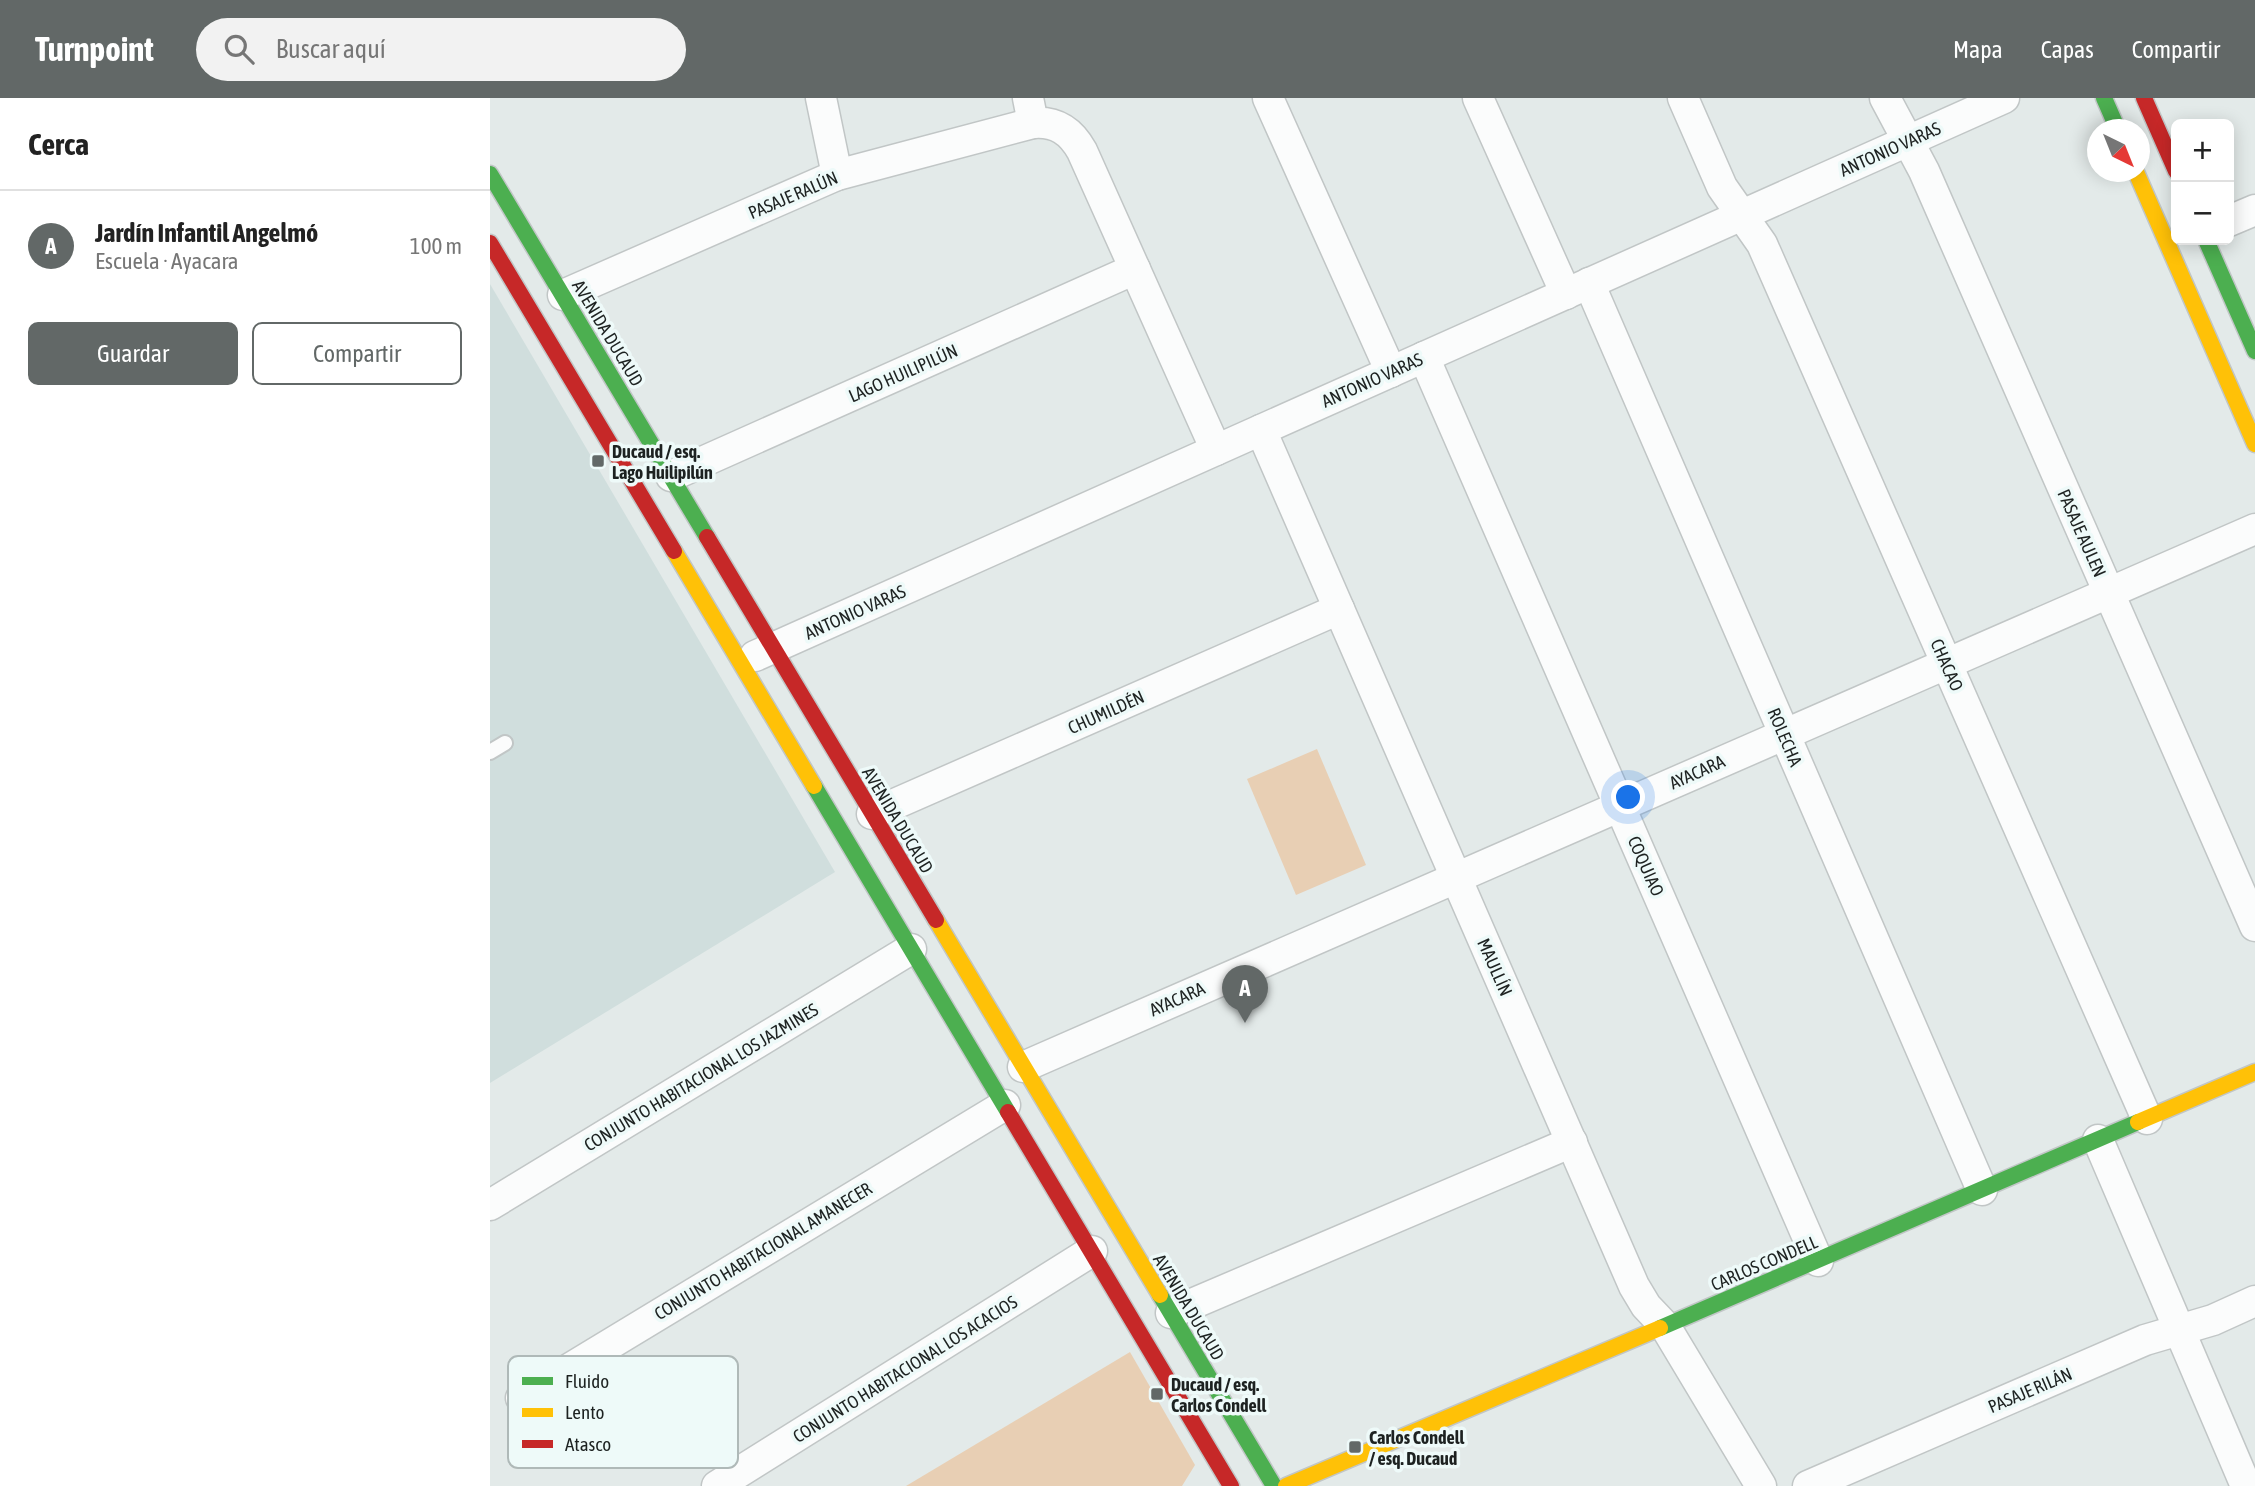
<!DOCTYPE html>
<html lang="es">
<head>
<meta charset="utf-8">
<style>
  body { margin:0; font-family:"Asap Condensed",sans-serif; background:#f2f2f2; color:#222 }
  .controls { position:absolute; right:21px; top:21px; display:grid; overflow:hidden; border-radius:10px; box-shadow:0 4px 18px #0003 }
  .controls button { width:63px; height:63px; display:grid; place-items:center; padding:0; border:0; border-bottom:2px solid #e0e0e0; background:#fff; color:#222; font:35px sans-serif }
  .compass { position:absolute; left:1597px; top:21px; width:63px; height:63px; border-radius:50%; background:#fff; box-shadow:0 4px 18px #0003; rotate:137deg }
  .you { position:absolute; left:1139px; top:700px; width:24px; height:24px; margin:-18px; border:5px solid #fff; border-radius:50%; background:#1a73e8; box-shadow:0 0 0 10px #1a73e833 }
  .badge { display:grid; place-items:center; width:46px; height:46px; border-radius:50%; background:#626867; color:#fff; font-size:23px; font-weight:700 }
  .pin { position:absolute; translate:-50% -58px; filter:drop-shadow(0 2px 4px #0008) }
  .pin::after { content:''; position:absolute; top:37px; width:24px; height:21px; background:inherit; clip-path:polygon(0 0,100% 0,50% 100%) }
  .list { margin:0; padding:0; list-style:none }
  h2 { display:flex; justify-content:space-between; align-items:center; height:91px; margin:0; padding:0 28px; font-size:30px }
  h2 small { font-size:23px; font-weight:400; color:#767676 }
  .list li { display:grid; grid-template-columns:46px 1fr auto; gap:21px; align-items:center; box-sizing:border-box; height:112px; padding:0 28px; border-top:2px solid #e0e0e0 }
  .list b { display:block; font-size:26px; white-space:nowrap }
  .list p { margin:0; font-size:23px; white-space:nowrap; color:#767676 }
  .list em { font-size:23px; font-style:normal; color:#767676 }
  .actions { display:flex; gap:14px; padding:21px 28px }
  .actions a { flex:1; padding:16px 0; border:2px solid #626867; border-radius:10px; text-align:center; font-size:24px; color:#626867 }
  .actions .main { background:#626867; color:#fff }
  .icon { flex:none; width:38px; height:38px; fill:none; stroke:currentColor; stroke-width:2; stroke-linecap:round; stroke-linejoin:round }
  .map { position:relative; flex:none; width:1765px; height:1388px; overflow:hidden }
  header { display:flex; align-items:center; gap:42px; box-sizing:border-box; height:98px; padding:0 35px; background:#626867; color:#fff }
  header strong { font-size:33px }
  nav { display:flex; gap:38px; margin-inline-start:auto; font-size:24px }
  .search { width:490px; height:63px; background:#f2f2f2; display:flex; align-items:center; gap:18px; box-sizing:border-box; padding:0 24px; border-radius:38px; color:#767676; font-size:26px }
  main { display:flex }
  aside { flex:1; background:#fff }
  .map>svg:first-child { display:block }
  .built { fill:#d0dedd }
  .green { fill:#e8cfb4 }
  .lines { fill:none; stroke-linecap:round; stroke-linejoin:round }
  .lane-casing { stroke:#c1c6c6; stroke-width:18 }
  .street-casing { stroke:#c1c6c6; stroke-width:33 }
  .fast-casing { stroke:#c1c6c6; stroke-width:19 }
  .slow-casing { stroke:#c1c6c6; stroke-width:19 }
  .jam-casing { stroke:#c1c6c6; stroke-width:19 }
  .lane { stroke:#fbfcfc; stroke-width:14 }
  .street { stroke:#fbfcfc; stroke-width:30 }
  .fast { stroke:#4caf50; stroke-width:16 }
  .slow { stroke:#ffc107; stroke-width:16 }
  .jam { stroke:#c62828; stroke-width:16 }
  .poi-dot { fill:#626867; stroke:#eefaf9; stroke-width:2.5 }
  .labels { text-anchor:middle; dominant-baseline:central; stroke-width:7; stroke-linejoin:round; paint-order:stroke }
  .street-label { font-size:18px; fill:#1d2221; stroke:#eefaf9 }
  .poi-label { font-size:18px; font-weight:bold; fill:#1d2221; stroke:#eefaf9; text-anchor:start }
  .key { fill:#eefaf9; stroke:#afb9b8; stroke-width:2 }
  .key-label { font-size:19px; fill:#1d2221 }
</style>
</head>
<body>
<header>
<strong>Turnpoint</strong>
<div class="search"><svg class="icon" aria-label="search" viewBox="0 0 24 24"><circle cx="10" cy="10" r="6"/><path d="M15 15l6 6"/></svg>Buscar aquí</div>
<nav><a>Mapa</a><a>Capas</a><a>Compartir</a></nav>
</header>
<main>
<aside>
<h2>Cerca<small></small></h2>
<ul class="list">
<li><span class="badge">A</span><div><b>Jardín Infantil Angelmó</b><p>Escuela · Ayacara</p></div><em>100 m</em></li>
</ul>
<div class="actions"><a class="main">Guardar</a><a>Compartir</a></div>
</aside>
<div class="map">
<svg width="1765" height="1388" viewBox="0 0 1765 1388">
  <rect width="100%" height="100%" fill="#e3eae9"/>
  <polygon class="built" points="0,186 345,774 0,985"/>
  <g class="green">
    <polygon points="827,651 876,767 806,797 757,681"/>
    <polygon points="640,1254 705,1367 692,1388 416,1388"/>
  </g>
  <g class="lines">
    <defs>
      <polyline id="lane" points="0,654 15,645"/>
      <g id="street">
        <polyline points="331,0 347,77"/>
        <polyline points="538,0 543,25"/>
        <polyline points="778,0 901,274"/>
        <polyline points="988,0 1076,196"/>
        <polyline points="1193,0 1232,89 1272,146 1657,1021"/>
        <polyline points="1395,0 1434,73 1765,828"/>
        <polyline points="1739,123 1765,112"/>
        <polyline points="1099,185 1492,1092"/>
        <path d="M73 197 347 77 543 25C566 23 581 33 592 53L726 352"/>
        <polyline points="934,259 1328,1163"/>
        <polyline points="771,332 1144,1188 1156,1208 1175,1228 1271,1388"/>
        <polyline points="181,378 645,171"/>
        <polyline points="265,558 1514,0"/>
        <polyline points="382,716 849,511"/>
        <polyline points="533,969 1765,431"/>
        <polyline points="1608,1042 1756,1388"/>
        <polyline points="0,1107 421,851"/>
        <polyline points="681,1215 1082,1044"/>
        <polyline points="31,1300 515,1007"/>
        <polyline points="227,1388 602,1153"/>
        <polyline points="1318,1388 1655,1242 1723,1222 1765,1203"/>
      </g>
      <g id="fast">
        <polyline points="1614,0 1628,32"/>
        <polyline points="0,76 217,439"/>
        <polyline points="1716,142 1765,253"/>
        <polyline points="324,688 518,1014"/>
        <polyline points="670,1197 784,1388"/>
        <polyline points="1170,1230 1648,1024"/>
      </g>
      <g id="slow">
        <polyline points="1646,74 1765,346"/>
        <polyline points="184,453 324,688"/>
        <polyline points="446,822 670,1197"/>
        <polyline points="1648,1024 1765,974"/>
        <polyline points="796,1388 1170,1230"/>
      </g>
      <g id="jam">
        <polyline points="1654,0 1686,73"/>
        <polyline points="0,145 184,453"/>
        <polyline points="217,439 446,822"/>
        <polyline points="518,1014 741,1388"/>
      </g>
    </defs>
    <use href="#lane" class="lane-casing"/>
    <use href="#street" class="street-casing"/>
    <use href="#fast" class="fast-casing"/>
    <use href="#slow" class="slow-casing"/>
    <use href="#jam" class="jam-casing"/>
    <use href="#lane" class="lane"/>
    <use href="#street" class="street"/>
    <use href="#fast" class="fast"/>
    <use href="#slow" class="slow"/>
    <use href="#jam" class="jam"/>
  </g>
  <g class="poi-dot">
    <rect x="101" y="356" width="14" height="14" rx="3.5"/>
    <rect x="660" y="1289" width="14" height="14" rx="3.5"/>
    <rect x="858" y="1342" width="14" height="14" rx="3.5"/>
  </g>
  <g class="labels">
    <g class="street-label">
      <text transform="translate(1400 51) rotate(-24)">ANTONIO VARAS</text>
      <text transform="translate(303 97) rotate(-23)">PASAJE RALÚN</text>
      <text transform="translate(118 235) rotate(59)">AVENIDA DUCAUD</text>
      <text transform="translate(413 275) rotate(-24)">LAGO HUILIPILÚN</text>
      <text transform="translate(882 282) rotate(-24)">ANTONIO VARAS</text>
      <text transform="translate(1592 435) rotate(66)">PASAJE AULEN</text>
      <text transform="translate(365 514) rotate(-24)">ANTONIO VARAS</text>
      <text transform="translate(1457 567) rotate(66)">CHACAO</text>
      <text transform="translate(616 614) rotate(-24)">CHUMILDÉN</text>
      <text transform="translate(1295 639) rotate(67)">ROLECHA</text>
      <text transform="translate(1207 674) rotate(-24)">AYACARA</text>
      <text transform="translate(408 722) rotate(59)">AVENIDA DUCAUD</text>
      <text transform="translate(1156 768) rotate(66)">COQUIAO</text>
      <text transform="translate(1005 869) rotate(66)">MAULLÍN</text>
      <text transform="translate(687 901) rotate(-24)">AYACARA</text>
      <text transform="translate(211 979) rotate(-31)">CONJUNTO HABITACIONAL LOS JAZMINES</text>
      <text transform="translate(273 1153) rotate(-31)">CONJUNTO HABITACIONAL AMANECER</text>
      <text transform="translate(1274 1165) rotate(-23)">CARLOS CONDELL</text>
      <text transform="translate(699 1209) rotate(59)">AVENIDA DUCAUD</text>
      <text transform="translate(415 1271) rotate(-32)">CONJUNTO HABITACIONAL LOS ACACIOS</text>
      <text transform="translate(1540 1292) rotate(-23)">PASAJE RILÁN</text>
    </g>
    <g class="poi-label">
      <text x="122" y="353">Ducaud / esq.<tspan x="122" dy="21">Lago Huilipilún</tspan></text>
      <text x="681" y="1286">Ducaud / esq.<tspan x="681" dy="21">Carlos Condell</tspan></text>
      <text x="879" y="1339">Carlos Condell<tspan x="879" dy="21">/ esq. Ducaud</tspan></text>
    </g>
  </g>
  <rect x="18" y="1258" width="230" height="112" rx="10" class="key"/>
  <rect x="32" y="1279" width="31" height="8" fill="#4caf50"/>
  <rect x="32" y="1310" width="31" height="9" fill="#ffc107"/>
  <rect x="32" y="1342" width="31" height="8" fill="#c62828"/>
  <g class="key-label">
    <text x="75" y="1290">Fluido</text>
    <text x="75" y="1321">Lento</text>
    <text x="75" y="1353">Atasco</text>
  </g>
</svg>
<div class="controls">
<button>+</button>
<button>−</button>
</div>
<svg class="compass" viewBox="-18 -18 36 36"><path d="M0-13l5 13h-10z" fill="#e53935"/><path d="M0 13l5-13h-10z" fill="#767676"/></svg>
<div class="you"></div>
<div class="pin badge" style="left:755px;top:925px">A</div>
</div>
</main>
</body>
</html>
